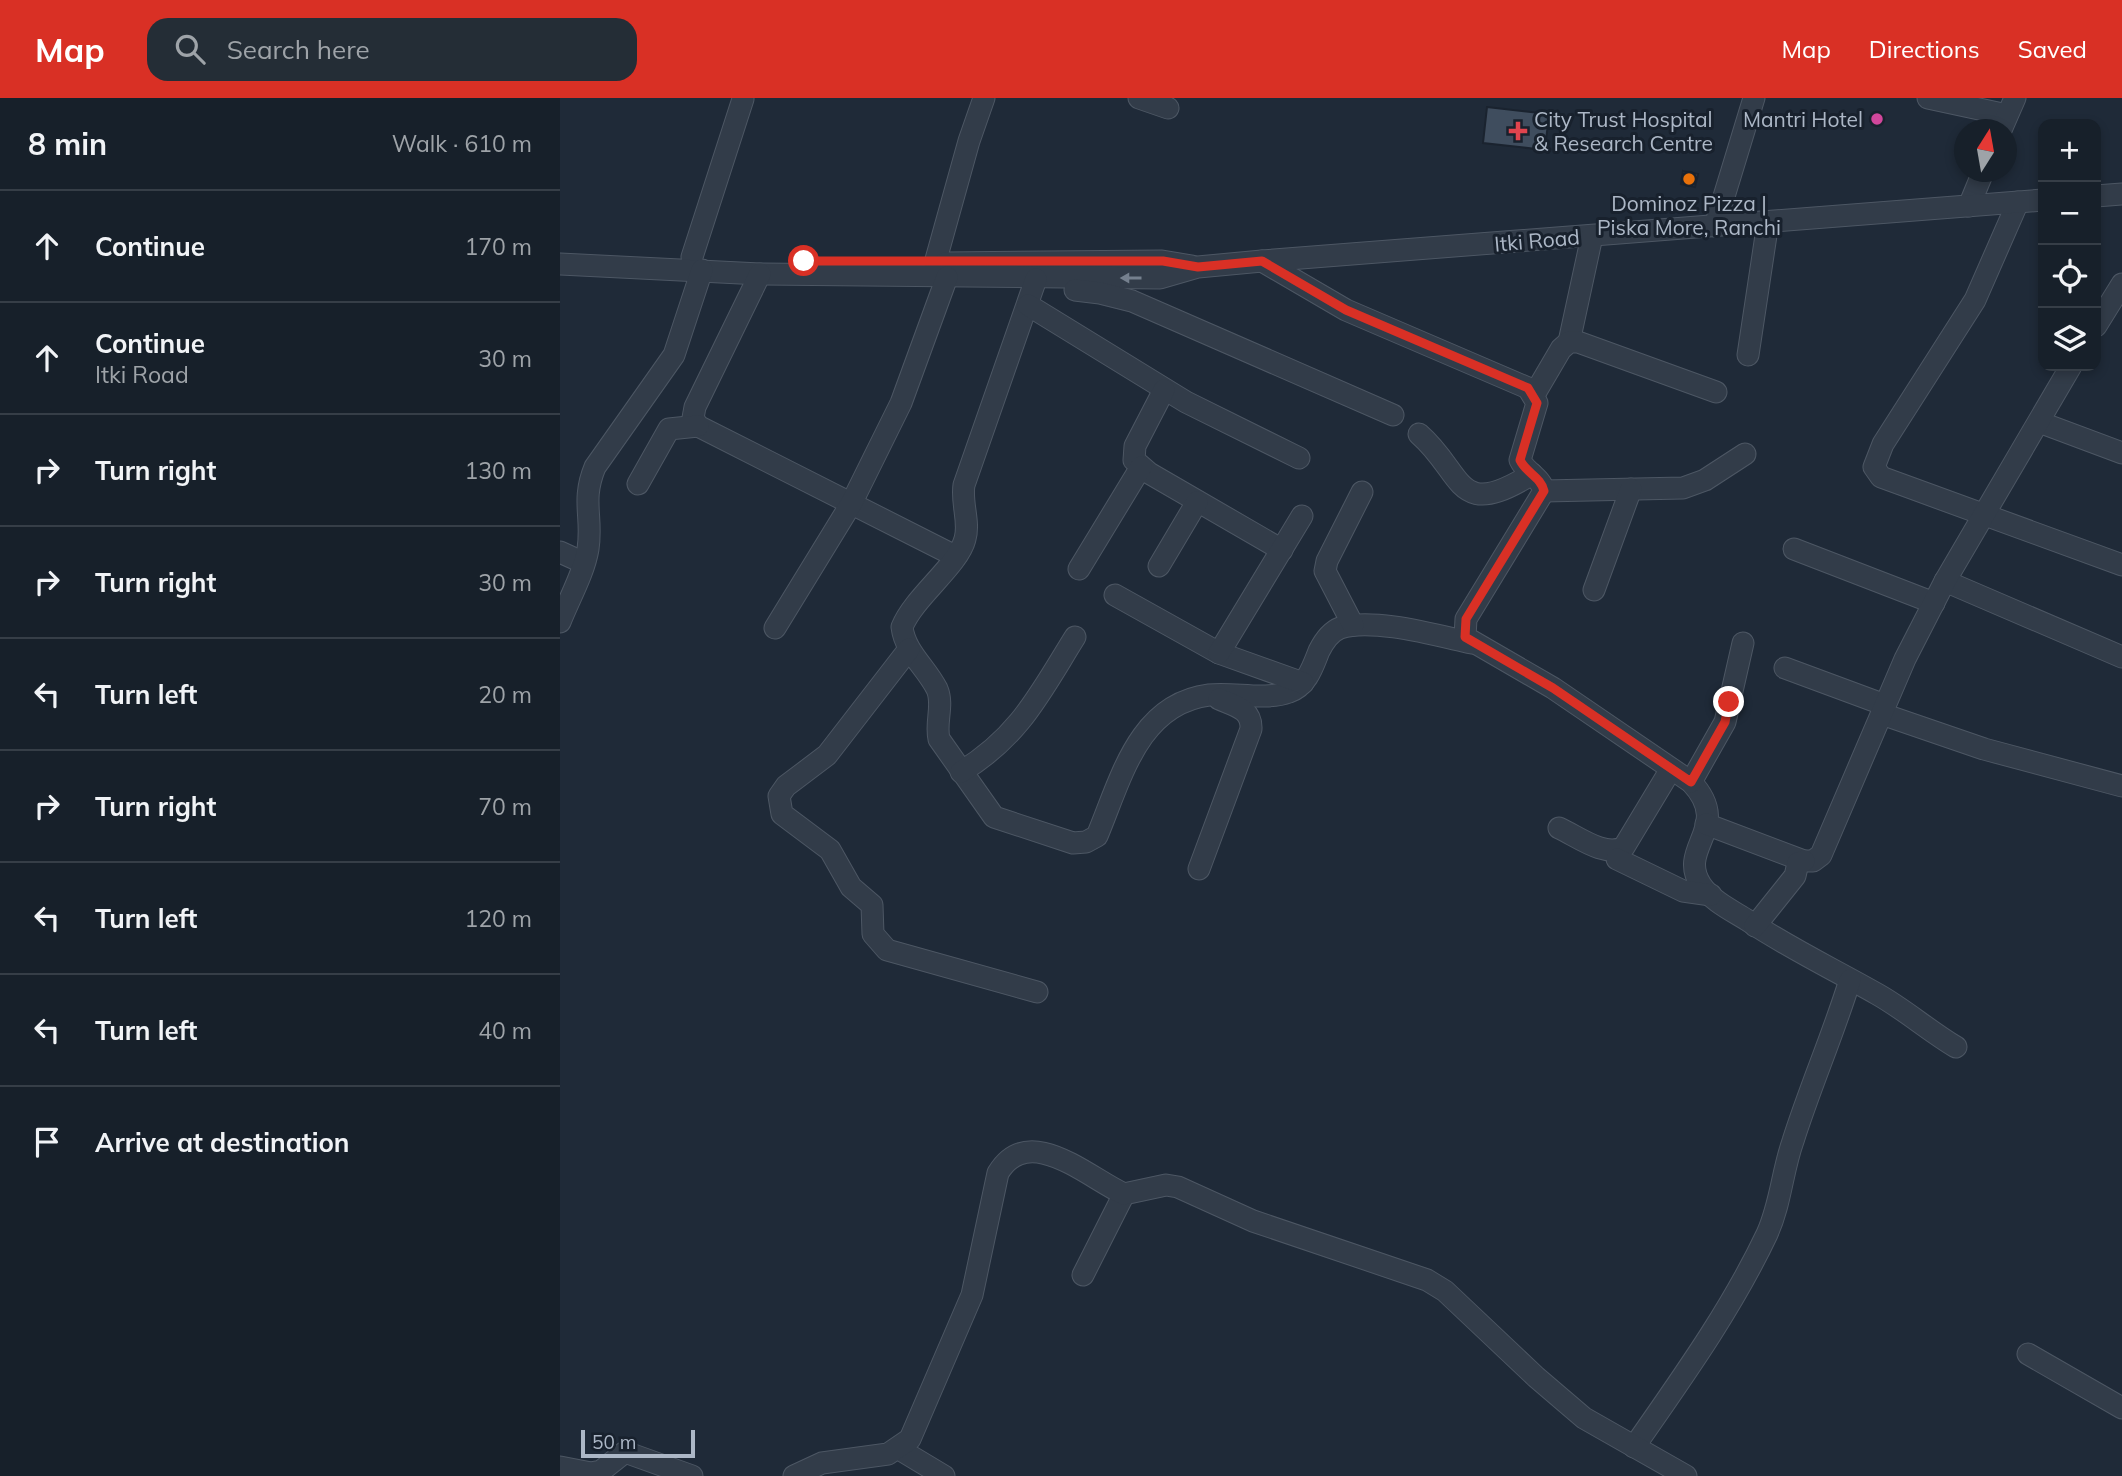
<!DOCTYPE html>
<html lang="en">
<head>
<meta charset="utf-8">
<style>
  body { margin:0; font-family:Mulish,sans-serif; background:#242d36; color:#f1f3f6 }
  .controls { position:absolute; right:21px; top:21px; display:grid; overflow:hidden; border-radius:14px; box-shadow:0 4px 10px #0003 }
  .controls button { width:63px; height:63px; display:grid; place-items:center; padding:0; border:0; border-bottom:2px solid #363e47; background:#17202a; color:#f1f3f6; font:35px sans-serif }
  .compass { position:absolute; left:1394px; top:21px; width:63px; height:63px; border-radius:50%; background:#17202a; box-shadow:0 4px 10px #0003; rotate:11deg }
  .scale { position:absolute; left:21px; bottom:18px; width:114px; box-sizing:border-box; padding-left:7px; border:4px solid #acb7c6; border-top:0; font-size:19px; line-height:24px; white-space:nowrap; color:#acb7c6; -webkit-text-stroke:5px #18212d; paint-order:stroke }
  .stop { position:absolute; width:21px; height:21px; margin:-16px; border:5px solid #d93025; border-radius:50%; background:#fff }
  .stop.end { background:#d93025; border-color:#fff; box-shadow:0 2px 7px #0008 }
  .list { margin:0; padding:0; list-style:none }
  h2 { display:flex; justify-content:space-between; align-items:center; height:91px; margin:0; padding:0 28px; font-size:30px }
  h2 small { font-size:23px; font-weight:400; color:#9ea3a8 }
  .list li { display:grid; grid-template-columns:46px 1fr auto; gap:21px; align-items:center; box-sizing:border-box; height:112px; padding:0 28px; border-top:2px solid #363e47 }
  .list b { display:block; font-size:26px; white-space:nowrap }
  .list p { margin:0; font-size:23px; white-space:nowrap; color:#9ea3a8 }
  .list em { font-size:23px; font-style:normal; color:#9ea3a8 }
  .icon { flex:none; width:38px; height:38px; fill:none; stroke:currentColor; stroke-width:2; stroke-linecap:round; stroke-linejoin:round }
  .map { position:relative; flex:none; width:1562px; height:1378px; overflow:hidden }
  header { display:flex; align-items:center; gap:42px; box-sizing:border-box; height:98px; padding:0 35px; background:#d93025; color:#fff }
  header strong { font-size:33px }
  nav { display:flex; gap:38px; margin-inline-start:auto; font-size:24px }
  .search { width:490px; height:63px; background:#242d36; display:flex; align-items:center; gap:18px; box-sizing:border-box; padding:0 24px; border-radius:21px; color:#9ea3a8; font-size:26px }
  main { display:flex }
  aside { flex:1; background:#17202a }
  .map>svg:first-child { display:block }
  .building { fill:#3f4d5e; stroke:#1a232f; stroke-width:2 }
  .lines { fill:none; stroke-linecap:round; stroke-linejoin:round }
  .minor-casing { stroke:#4d5764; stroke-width:23 }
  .minor { stroke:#323c49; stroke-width:21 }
  .oneway { fill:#75808e }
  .route { stroke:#d93025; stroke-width:9 }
  .hotel-dot { fill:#d1479c; stroke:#18212d; stroke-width:2.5 }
  .health-dot { fill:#e0444e; stroke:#18212d; stroke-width:2.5 }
  .food-dot { fill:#e8710a; stroke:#18212d; stroke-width:2.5 }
  .labels { text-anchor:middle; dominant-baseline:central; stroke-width:6; stroke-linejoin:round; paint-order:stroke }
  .poi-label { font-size:21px; fill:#acb7c6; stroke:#18212d; text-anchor:start }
  .street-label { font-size:21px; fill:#acb7c6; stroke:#18212d }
</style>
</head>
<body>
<header>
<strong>Map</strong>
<div class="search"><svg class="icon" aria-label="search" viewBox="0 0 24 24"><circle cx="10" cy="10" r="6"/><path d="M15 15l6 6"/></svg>Search here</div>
<nav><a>Map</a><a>Directions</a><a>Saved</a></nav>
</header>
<main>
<aside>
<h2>8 min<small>Walk · 610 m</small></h2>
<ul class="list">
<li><svg class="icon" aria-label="ahead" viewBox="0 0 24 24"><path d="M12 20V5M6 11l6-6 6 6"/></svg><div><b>Continue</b></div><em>170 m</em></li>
<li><svg class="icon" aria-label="ahead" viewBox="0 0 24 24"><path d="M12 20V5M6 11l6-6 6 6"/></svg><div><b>Continue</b><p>Itki Road</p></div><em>30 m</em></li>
<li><svg class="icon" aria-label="right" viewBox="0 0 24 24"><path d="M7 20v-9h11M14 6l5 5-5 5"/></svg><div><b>Turn right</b></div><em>130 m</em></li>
<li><svg class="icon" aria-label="right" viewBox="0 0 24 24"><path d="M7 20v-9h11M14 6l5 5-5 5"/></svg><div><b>Turn right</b></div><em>30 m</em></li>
<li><svg class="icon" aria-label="left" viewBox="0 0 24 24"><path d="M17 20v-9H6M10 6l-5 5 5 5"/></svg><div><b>Turn left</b></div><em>20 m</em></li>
<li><svg class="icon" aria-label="right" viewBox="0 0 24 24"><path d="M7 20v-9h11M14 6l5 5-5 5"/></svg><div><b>Turn right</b></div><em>70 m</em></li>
<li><svg class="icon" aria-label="left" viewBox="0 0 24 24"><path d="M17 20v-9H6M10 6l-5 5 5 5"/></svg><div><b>Turn left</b></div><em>120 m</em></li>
<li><svg class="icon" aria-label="left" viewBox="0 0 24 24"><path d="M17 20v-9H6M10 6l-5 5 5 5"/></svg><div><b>Turn left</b></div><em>40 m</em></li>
<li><svg class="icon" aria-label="arrive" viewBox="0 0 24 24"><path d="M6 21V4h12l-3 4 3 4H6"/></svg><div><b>Arrive at destination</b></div></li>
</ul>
</aside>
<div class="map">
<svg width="1562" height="1378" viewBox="0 0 1562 1378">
  <rect width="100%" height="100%" fill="#1f2a38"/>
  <g class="building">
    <polygon points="927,9 989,16 985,52 923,45"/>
    <polygon points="1123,73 1138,76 1135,89 1121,86"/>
  </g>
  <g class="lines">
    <defs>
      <g id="minor">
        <polyline points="579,0 608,10"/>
        <polyline points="1368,0 1447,17"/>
        <polyline points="1441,32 1455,0"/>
        <polyline points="1536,98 1562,96"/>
        <polyline points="1458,104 1415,202 1323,346 1314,369 1321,379 1343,387 1562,467"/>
        <polyline points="1409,108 1423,74"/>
        <polyline points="1155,128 1194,0"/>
        <polyline points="132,159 183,1"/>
        <path d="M702 163 786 212 968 290 977 305 960 362C966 375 981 379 984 393L906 521 905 539 993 590 1131 684C1174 730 1116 749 1141 787 1152 803 1171 812 1187 822 1229 850 1273 871 1317 896 1344 911 1369 933 1396 949"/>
        <polyline points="375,165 409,43 424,0"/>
        <polyline points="385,165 602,163 632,168"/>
        <polyline points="0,166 200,176 600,180 638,169 702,163 1483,102"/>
        <polyline points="200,176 135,309 133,320 138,328 395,458"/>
        <path d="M476 181 404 387C401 405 410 424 405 441 398 468 354 499 342 529 345 554 366 569 377 591 384 607 375 624 379 641L434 719 513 745 526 744 537 738C561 681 578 606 649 597 675 594 704 603 729 594 747 588 753 568 759 553 764 543 770 534 780 530 812 519 879 538 912 545"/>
        <polyline points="515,192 540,195 572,203 833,317"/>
        <polyline points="468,207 626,304 739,360"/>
        <polyline points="1536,228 1562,186"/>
        <polyline points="1009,244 1032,138"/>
        <polyline points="1188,257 1208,124"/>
        <polyline points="604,292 575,348 574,362 589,375 722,452"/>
        <polyline points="974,297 1001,251 1009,244 1018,244 1156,294"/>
        <polyline points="1479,324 1562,355"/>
        <path d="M859 336C905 376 895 424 972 376"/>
        <polyline points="78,386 109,331 138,328"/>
        <polyline points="984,393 1123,390 1145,382 1185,356"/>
        <polyline points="1234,451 1374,505"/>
        <polyline points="0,454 24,465"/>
        <polyline points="599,468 637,404"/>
        <polyline points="519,471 581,369"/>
        <polyline points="1385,483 1562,559"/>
        <polyline points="1034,492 1071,391"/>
        <polyline points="555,497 659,555 743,585"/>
        <path d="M0 524C9 501 24 475 28 451 33 419 21 403 35 369L114 257 142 172"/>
        <polyline points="793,527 765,473 767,463 802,394"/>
        <polyline points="215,530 291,406 341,305 387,179"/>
        <polyline points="349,551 267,657 226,688 219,698 222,716 270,752 291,789 312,807 313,836 327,852 477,894"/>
        <polyline points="659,555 742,418"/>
        <polyline points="1225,570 1325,607"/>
        <polyline points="1322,616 1424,651 1562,688"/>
        <path d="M401 674C460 638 480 595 515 539"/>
        <polyline points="1131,684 1165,624 1183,545"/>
        <polyline points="1146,726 1244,763 1253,763 1261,757 1345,561 1385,483 1511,268"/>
        <path d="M999 730C1017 738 1045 760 1064 749L1111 671"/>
        <polyline points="1057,761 1123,793 1151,797"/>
        <path d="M639 771 691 631C692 611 675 608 659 601"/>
        <polyline points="1195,828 1235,778 1238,765 1244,763"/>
        <polyline points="523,1177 564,1096"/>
        <polyline points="1468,1256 1562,1310"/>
        <path d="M1074 1349C1122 1280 1171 1212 1207 1136 1221 1105 1222 1074 1233 1043 1250 989 1273 937 1290 882"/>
        <polyline points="339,1351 384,1378"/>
        <polyline points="0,1369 31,1375 41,1373 65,1354 132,1378"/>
        <path d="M234 1378 262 1365 328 1356 350 1341 412 1197 438 1075C469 1024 527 1079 564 1096L606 1087 618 1089 693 1123 867 1182 885 1193 976 1279 1024 1320 1126 1378"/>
      </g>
    </defs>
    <use href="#minor" class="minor-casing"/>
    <use href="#minor" class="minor"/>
  </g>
  <defs><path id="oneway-solid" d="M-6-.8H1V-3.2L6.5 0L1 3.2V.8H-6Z" transform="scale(1.75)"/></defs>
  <use class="oneway" href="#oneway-solid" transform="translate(571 180) rotate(180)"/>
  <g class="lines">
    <path class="route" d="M244 163H603L638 169 702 163 786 212 968 290 977 305 960 362C966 375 981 379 984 393L906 521 905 539 993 590 1131 684 1165 624 1169 604"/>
  </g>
  <circle class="hotel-dot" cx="1317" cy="21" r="7"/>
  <path class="health-dot" d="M954.5 22.5h7v7h7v7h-7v7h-7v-7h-7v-7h7z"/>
  <circle class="food-dot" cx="1129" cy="81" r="7"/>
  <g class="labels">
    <g class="poi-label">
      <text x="974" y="21">City Trust Hospital<tspan x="974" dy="24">&amp; Research Centre</tspan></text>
      <text x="1303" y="21" text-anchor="end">Mantri Hotel</text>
      <text x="1129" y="105" text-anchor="middle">Dominoz Pizza |<tspan x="1129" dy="24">Piska More, Ranchi</tspan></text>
    </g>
    <g class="street-label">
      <text transform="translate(977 142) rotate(-5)">Itki Road</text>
    </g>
  </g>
</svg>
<div class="controls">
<button>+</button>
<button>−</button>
<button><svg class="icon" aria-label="locate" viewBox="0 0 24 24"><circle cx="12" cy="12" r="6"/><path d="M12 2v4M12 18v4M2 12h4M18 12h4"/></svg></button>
<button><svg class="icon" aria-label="layers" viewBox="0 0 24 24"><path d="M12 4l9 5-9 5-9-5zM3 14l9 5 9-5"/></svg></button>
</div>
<svg class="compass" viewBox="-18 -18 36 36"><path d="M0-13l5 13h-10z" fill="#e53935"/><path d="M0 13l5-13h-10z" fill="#9ea3a8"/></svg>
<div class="scale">50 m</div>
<div class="stop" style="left:244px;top:163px"></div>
<div class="stop end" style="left:1169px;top:604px"></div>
</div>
</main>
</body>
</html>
